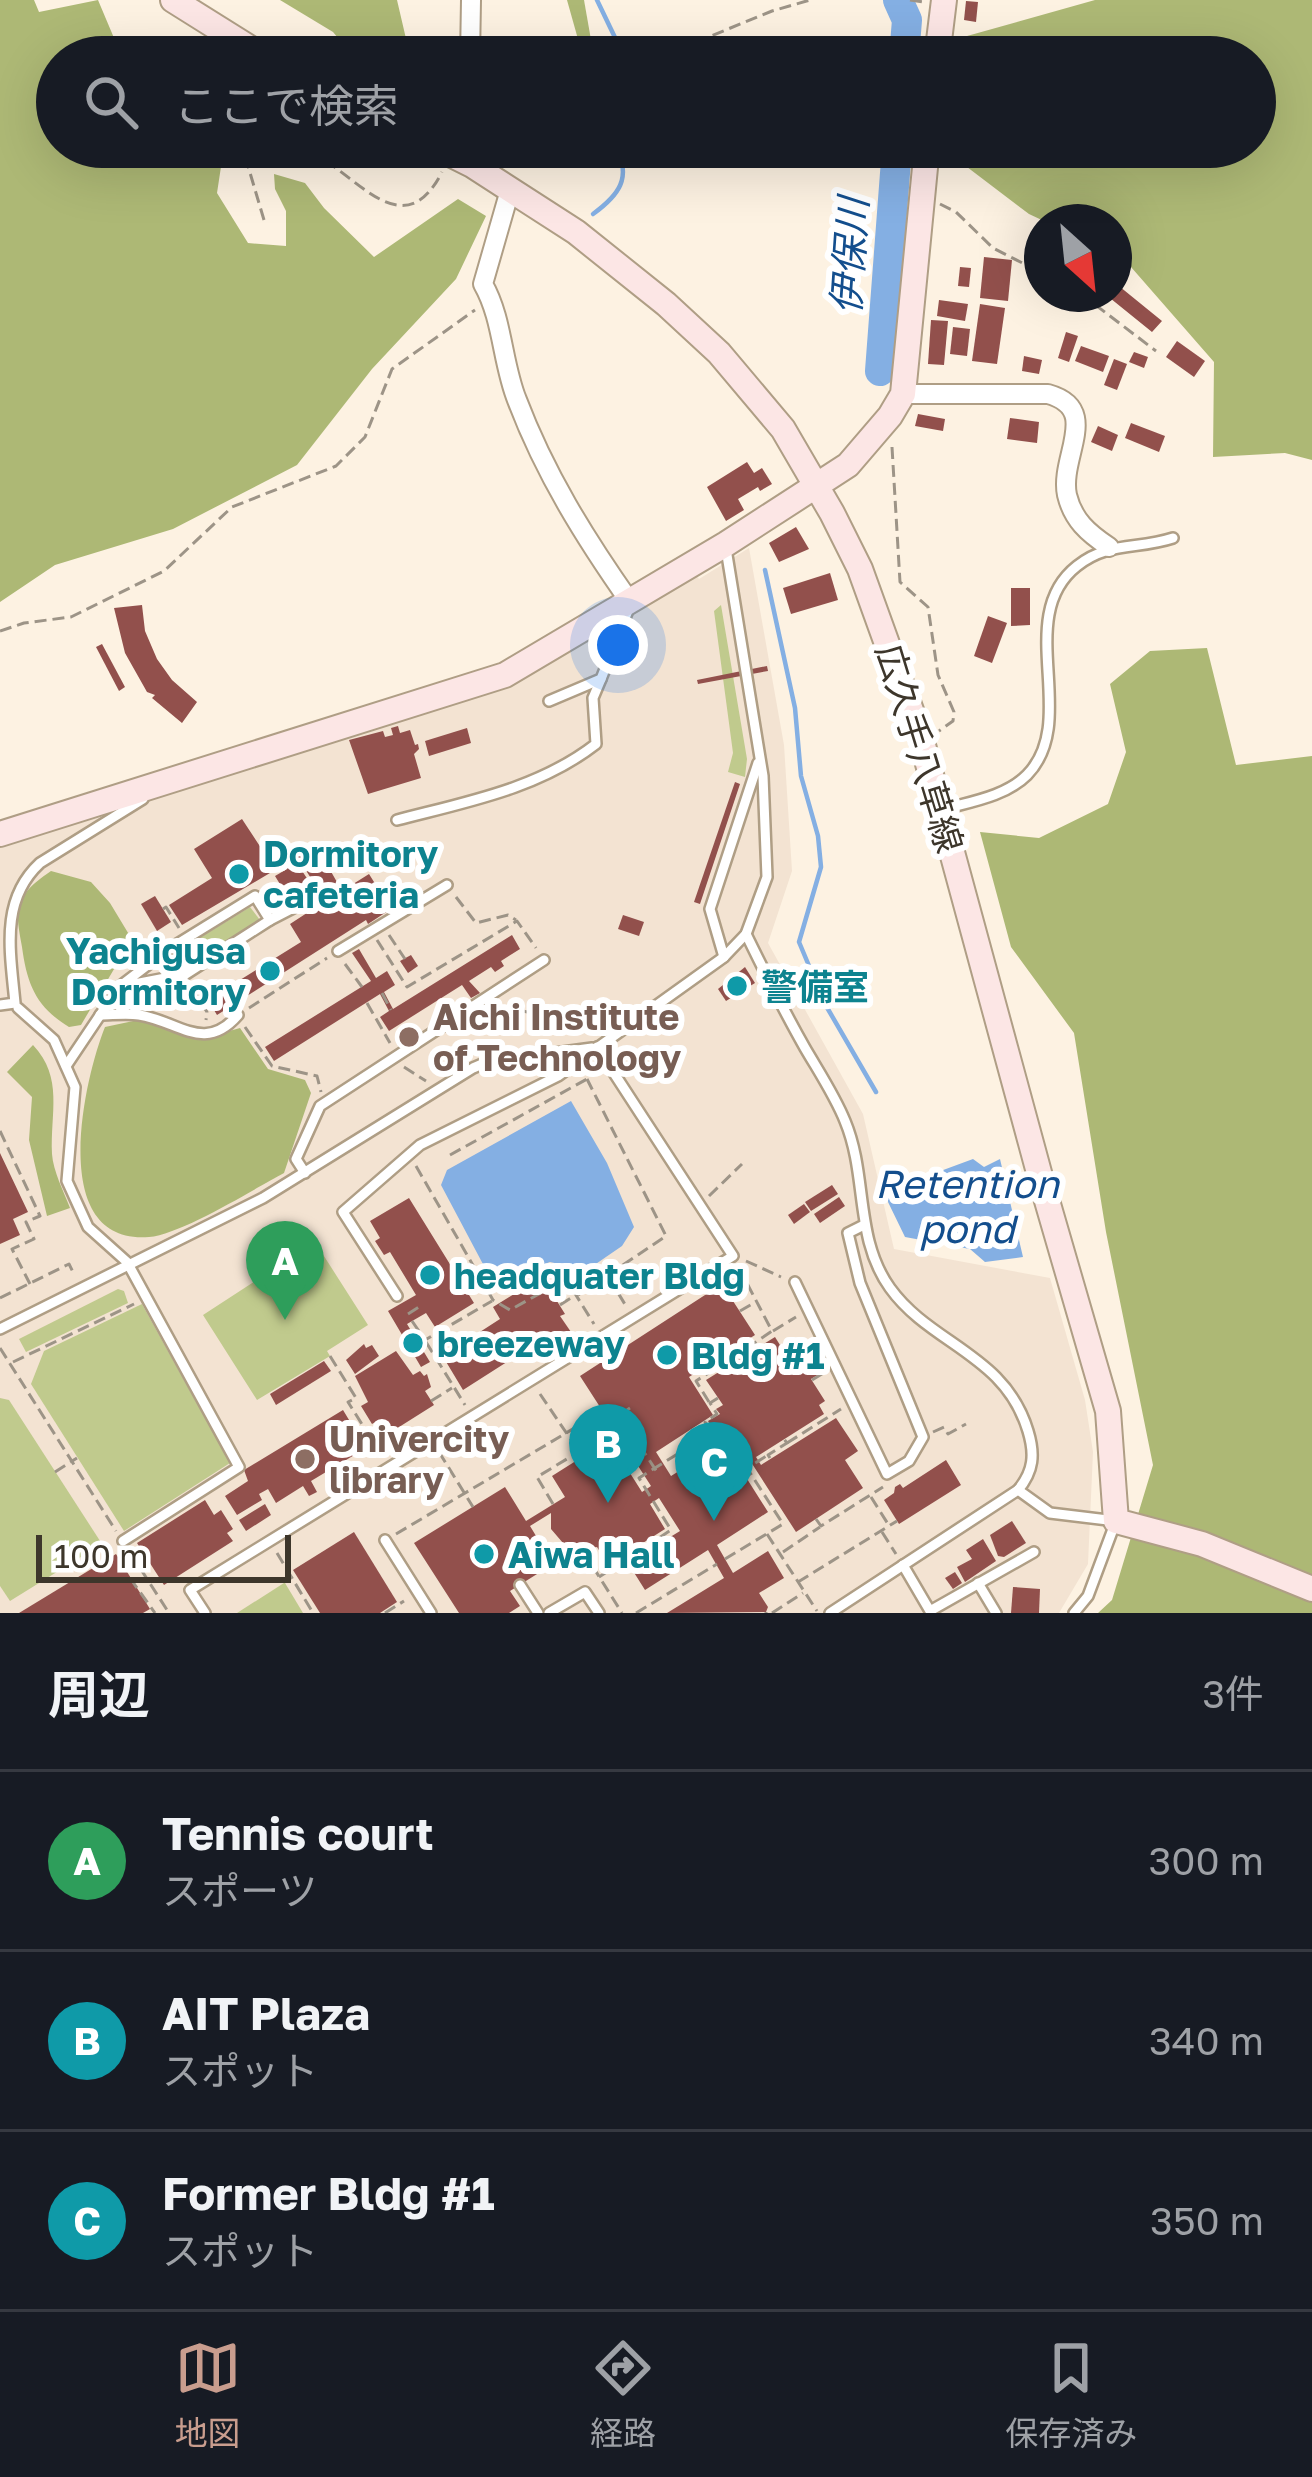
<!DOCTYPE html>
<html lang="ja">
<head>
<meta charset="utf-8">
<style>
  body { margin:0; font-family:"Golos Text","Noto Sans JP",sans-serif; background:#242831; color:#f1f3f6 }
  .compass { position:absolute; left:1024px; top:204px; width:108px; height:108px; border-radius:50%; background:#171b24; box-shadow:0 12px 48px #0002; rotate:153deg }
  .scale { position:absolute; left:36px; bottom:30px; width:255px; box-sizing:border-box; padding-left:12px; border:6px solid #3d362b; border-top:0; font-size:33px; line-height:42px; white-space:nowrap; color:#3d362b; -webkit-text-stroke:9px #fff; paint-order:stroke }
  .you { position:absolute; left:618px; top:645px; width:42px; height:42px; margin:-30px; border:9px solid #fff; border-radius:50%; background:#1a73e8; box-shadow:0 0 0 18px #1a73e833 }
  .badge { display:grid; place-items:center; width:78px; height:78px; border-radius:50%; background:#c99d8e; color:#fff; font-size:39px; font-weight:700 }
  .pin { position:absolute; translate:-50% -99px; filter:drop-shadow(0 3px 6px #0008) }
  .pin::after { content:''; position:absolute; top:63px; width:42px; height:36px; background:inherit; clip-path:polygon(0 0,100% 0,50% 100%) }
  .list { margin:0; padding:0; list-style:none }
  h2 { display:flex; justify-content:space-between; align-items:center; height:156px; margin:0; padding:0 48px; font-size:51px }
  h2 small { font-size:39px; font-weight:400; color:#9ea1a6 }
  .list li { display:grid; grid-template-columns:78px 1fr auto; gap:36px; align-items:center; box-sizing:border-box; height:180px; padding:0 48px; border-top:3px solid #363941 }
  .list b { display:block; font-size:45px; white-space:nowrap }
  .list p { margin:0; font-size:39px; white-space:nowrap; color:#9ea1a6 }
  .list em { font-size:39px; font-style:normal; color:#9ea1a6 }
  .icon { flex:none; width:66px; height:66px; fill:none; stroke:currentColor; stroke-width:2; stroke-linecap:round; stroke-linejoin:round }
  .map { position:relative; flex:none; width:1312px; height:1613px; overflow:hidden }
  .search { position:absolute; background:#171b24; box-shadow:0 12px 48px #0002; left:36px; right:36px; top:36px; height:132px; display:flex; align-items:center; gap:30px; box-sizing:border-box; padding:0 42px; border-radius:66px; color:#9ea1a6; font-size:45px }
  .sheet { height:696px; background:#171b24 }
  nav { display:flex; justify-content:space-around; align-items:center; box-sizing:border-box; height:168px; border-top:3px solid #363941; background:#171b24; font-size:33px; color:#9ea1a6 }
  nav a { display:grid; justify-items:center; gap:6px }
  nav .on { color:#c99d8e }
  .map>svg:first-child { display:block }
  .education { fill:#f3e3d2 }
  .green { fill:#c0ca8d }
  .forest { fill:#adb875 }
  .water { fill:#84afe3 }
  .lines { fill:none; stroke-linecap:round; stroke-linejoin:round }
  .stream { stroke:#84afe3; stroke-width:4.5 }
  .river { stroke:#84afe3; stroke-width:30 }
  .building { fill:#92504c }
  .lane-casing { stroke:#af9e85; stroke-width:14 }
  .street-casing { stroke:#af9e85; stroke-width:22 }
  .secondary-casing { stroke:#af9e85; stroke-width:28 }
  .path { stroke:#9d9487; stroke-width:3; stroke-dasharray:12 6; stroke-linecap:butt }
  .lane { stroke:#fff; stroke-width:9 }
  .street { stroke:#fff; stroke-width:18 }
  .secondary { stroke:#fce6e5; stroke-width:24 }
  .culture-dot { fill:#0f9aa8; stroke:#fff; stroke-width:4.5 }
  .education-dot { fill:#8d6e63; stroke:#fff; stroke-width:4.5 }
  .labels { text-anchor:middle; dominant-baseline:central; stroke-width:12; stroke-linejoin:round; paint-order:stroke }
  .street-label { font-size:36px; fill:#3d362b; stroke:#fff }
  .culture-label { font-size:36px; font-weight:bold; fill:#0d838f; stroke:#fff; text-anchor:start }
  .education-label { font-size:36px; font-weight:bold; fill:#785e54; stroke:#fff; text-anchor:start }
  .water-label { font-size:39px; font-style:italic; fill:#134e8d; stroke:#fff }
</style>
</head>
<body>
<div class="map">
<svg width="1312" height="1613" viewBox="0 0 1312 1613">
  <rect width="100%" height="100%" fill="#fdf2e2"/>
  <polygon class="education" points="749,548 784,745 792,871 768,943 863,1114 894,1249 1050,1278 1085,1400 1093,1452 1088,1564 1059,1613 0,1613 0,846 303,748 502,690 695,574 699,579"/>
  <g class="green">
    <polygon points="721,605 747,759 745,777 728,772 733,753 714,611"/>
    <polygon points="250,907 260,920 254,927 193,964 186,962 183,948"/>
    <polygon points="315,1242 368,1325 327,1351 330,1356 257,1400 203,1315"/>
    <polygon points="118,1289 124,1291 128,1303 26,1352 19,1339"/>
    <polygon points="142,1304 230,1463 124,1531 31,1384 44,1351"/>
    <polygon points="0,1398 9,1400 102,1544 10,1601 0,1586"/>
    <polygon points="285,1583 303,1613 237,1613 284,1583"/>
  </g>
  <g class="forest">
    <polygon points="0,0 34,0 39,12 98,0 122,57 57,57 57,147 224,147 217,193 248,243 286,246 286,211 275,189 274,174 305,183 324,208 374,257 458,199 486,216 456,279 372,369 297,465 173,529 55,565 0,602"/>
    <polygon points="280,0 397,0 407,43 406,57 354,57 333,32"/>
    <polygon points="567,0 584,0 594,57 583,57"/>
    <polygon points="1095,0 1312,0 1312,460 1285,453 1213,457 1214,362 1124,259 1114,254 1114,222 1046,222 1029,214 946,151 946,147 1255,147 1255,57 963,57 967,36"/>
    <polygon points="1207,648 1236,765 1312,756 1312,1613 1098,1613 1112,1600 1153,1465 1106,1232 1074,1033 1011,947 980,832 1039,838 1108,804 1126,752 1110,684 1150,651"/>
    <path d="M51 871 91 882 110 903 139 951 117 964 81 1025 69 1027C36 1007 27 984 22 947 20 935 16 919 19 908 22 891 38 880 51 871Z"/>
    <path d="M138 1020 197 1040 240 1028 268 1069 305 1080 311 1093 284 1173C252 1190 182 1234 149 1237 46 1245 84 1079 105 1027Z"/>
    <path d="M33 1045C64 1078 50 1113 52 1154 53 1171 64 1192 70 1208L47 1216 29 1140 32 1097 7 1072Z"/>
  </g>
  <g class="water">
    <polygon points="571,1101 607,1163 634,1227 622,1246 587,1270 550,1262 493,1283 441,1185 447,1170"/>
    <polygon points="973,1159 984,1167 1000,1159 1023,1257 985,1262 970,1249 905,1237 888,1202 886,1185 897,1183 901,1200 910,1202 927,1176"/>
  </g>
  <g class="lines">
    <g class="stream">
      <polyline points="597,0 621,50 617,57"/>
      <path d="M593 214C619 195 632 178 616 147"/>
      <polyline points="765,570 795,708 801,776 818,836 821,867 799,942 825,1004 876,1092"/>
    </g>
    <g class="river">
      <polyline points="898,0 907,20 904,57"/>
      <polyline points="880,371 897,147"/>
    </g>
  </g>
  <g class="building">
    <polygon points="966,1 978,2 976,22 964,20"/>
    <polygon points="984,257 1012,260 1008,301 980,298"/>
    <polygon points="960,267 971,268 969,287 958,286"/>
    <polygon points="1114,282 1162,321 1152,332 1105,294 1114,294"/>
    <polygon points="939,300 968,304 965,321 937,316"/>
    <polygon points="980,304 1005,308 997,364 972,361"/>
    <polygon points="931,320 948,321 944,365 928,364"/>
    <polygon points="953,327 970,329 967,356 950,354"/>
    <polygon points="1066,332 1078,336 1069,362 1058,358"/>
    <polygon points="1177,341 1205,361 1194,377 1166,357"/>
    <polygon points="1081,346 1109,356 1103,372 1075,361"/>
    <polygon points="1134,352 1148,357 1144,368 1129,362"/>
    <polygon points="1024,356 1042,360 1039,374 1022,371"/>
    <polygon points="1114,359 1127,364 1117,390 1104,385"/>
    <polygon points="918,414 945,419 943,431 915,426"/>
    <polygon points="1010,418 1039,422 1037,443 1007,439"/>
    <polygon points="1131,423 1165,436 1159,452 1125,438"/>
    <polygon points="1098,426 1118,435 1112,451 1091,442"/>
    <polygon points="747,462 754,473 762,468 772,484 760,491 758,487 738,499 744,510 726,521 707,487"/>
    <polygon points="796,527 809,549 779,562 769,543"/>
    <polygon points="830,573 838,600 791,614 783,588"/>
    <polygon points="1011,588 1030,588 1030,625 1011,626"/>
    <polygon points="142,605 145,631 157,659 172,680 197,702 182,723 152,698 155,695 147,692 125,653 114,608"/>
    <polygon points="988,616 1007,623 992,663 974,656"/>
    <polygon points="102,644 125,687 119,691 96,647"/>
    <polygon points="767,666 768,671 698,684 697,680"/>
    <polygon points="398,726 400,733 410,730 415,745 418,744 419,749 414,754 421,778 368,794 349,740 383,731 385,737 393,735 391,728"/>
    <polygon points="467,728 471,743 429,756 425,741"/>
    <polygon points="735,782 740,784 700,904 694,902"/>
    <polygon points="242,819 263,851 281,839 314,889 317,888 297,856 316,845 342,891 369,874 391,909 368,924 366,920 217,1015 208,1000 301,942 290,924 313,909 302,892 289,899 275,876 287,869 278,854 269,860 275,870 182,925 169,905 212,878 194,849"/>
    <polygon points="155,896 171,922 157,931 141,904"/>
    <polygon points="623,915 644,922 639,936 618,929"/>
    <polygon points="512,935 520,949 501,961 504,966 495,972 491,967 469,981 480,993 471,998 462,985 389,1031 380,1017 389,1011 380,994 274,1061 265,1047 371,981 352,953 359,949 376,978 387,971 395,985 384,992 393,1009"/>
    <polygon points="411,955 418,966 408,973 400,961"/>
    <polygon points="745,967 755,983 726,1001 718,989"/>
    <polygon points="0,1153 28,1212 13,1219 20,1235 0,1244"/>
    <polygon points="832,1185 838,1194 811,1211 805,1202"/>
    <polygon points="839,1197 845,1206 820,1223 814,1214"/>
    <polygon points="409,1198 474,1303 435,1327 426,1313 407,1324 430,1362 421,1367 388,1311 416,1295 390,1252 384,1255 375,1241 380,1238 370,1221"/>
    <polygon points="804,1204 810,1212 794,1224 788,1215"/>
    <polygon points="542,1277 565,1314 560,1316 571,1332 525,1360 521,1353 463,1390 442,1355 463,1342 461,1336 466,1333 469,1339 500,1319 493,1307"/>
    <polygon points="722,1284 755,1335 689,1377 713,1415 656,1452 671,1476 734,1437 731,1431 719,1438 708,1421 720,1414 716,1409 723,1405 706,1380 775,1337 780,1345 788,1341 801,1362 811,1356 821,1373 811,1379 825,1401 819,1405 824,1414 756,1457 761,1465 836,1418 858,1451 845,1460 863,1488 796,1532 740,1445 730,1452 768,1512 717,1545 733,1573 768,1551 784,1578 759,1593 768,1607 766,1612 667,1613 724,1578 708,1550 645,1590 628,1563 680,1531 659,1498 650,1504 665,1529 608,1565 597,1547 579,1551 563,1543 551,1529 551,1513 530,1526 553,1564 510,1591 520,1606 509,1613 459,1613 414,1543 505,1487 526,1521 565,1497 552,1476 609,1440 642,1492 651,1486 580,1376"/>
    <polygon points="364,1344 366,1348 372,1345 379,1356 355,1374 346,1360"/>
    <polygon points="396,1351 413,1375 420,1371 424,1376 427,1374 431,1387 425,1391 434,1405 388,1434 379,1420 372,1424 361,1406 368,1402 355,1376"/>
    <polygon points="324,1361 331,1371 276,1405 270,1394"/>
    <polygon points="343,1410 366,1448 311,1481 317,1492 309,1496 303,1486 276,1503 268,1489 259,1494 262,1500 237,1515 225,1496 248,1481 244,1470"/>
    <polygon points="946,1460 961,1485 899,1524 884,1500 894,1493 895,1487 900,1484 903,1488"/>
    <polygon points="205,1500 214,1515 221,1510 233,1529 227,1533 233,1541 164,1585 137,1543"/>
    <polygon points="265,1504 271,1515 246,1531 239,1520"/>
    <polygon points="1012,1521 1026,1543 1004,1557 998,1556 990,1535"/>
    <polygon points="354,1532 397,1602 380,1613 320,1613 293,1570"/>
    <polygon points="983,1539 996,1561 965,1582 957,1567 972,1559 966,1550"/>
    <polygon points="116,1554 150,1609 143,1613 19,1613"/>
    <polygon points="955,1572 962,1583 953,1589 945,1578"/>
    <polygon points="1013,1587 1040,1589 1039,1613 1011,1613"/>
  </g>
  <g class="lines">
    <defs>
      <g id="lane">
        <polyline points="549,701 601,679 629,608"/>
        <path d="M941 810C969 802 1005 797 1027 775 1081 720 1012 617 1077 566 1109 541 1136 550 1173 538"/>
        <path d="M397 820C466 802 538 789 596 744L593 698 601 679"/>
        <polyline points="270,920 301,904"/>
        <path d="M746 934C765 973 784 1011 805 1048 819 1072 835 1096 845 1121 868 1176 854 1238 890 1288 931 1345 1005 1354 1028 1431 1035 1454 1034 1471 1018 1490L830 1613"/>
        <polyline points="338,951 447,885"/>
        <polyline points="724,957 710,909 758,763"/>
        <path d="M0 1005 15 1003C10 950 0 900 40 863L143 799"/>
        <polyline points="18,1008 54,1040 75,1087 67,1181 88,1227 127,1262 239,1467 123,1541"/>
        <path d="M100 1015C112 1015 127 1013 139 1015 179 1021 204 1054 238 1015"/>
        <polyline points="66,1066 119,987 166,951 255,896 270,920 186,974 119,987"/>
        <polyline points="305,1173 296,1159 320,1106 544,960"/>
        <polyline points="795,1282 887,1474 909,1461 923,1437 860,1283 848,1233 864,1225"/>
        <polyline points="397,1296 343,1212 420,1145 558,1076 724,957 746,934 767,877 763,776 726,549"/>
        <polyline points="0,1329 263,1198 473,1068 487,1062 592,1048"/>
        <polyline points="1018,1490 1050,1513 1116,1521 1088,1596 1074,1613"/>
        <polyline points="385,1540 431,1613"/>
        <polyline points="903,1565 930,1611 1034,1552"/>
        <polyline points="978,1583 996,1613"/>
        <polyline points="520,1585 538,1613"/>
        <polyline points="205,1613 190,1590 733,1256 597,1047"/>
        <polyline points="549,1613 585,1592 599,1613"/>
      </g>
      <g id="street">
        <polyline points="470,57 471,0"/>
        <path d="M499 183 510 190 483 284C503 319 502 363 517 400 545 474 585 538 630 602"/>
        <path d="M903 394H1048C1102 409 1059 457 1067 495 1073 520 1088 533 1109 547"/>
      </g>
      <g id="secondary">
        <polyline points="173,0 264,57"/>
        <polyline points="937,57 944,0"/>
        <polyline points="436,147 472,165 576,232 666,304 719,353 783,429 832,513 860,569 921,738 1041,1180 1108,1411 1116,1521 1202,1544 1312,1589"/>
        <polyline points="0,834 505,675 726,544 848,465 890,416 903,394 927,147"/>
      </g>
    </defs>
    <use href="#lane" class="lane-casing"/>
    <use href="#street" class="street-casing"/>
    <use href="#secondary" class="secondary-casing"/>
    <g class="path">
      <polyline points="910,0 924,2"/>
      <polyline points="607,54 689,45 772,11 810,0"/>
      <polyline points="940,204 956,212 993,248 1042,273"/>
      <path d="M264 220 248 166 256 152C280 149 308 149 329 163 367 189 408 239 442 172"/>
      <polyline points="1081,294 1156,351"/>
      <polyline points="892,447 900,582 928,607 938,675 954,712 953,721 939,731"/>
      <polyline points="0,631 24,623 71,617 164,571 232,507 336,466 365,437 392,369 475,310"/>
      <polyline points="456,897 476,923 508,915 516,920"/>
      <polyline points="163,909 166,907 179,928"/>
      <polyline points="389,935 405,959"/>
      <polyline points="377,940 407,987 517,921 536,948"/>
      <polyline points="345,964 362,987"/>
      <polyline points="191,987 207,1012 206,1020"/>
      <polyline points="382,993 391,1010"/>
      <polyline points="367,1003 390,1043"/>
      <polyline points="498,1006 601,1027"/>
      <polyline points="249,1008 327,958"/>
      <polyline points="245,1027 272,1066 317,1076 321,1092"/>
      <polyline points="404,1067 426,1081"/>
      <polyline points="0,1131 40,1216 26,1222 34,1239 12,1249 30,1284"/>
      <polyline points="450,1155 587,1079 590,1070"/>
      <polyline points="416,1166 493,1300 510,1310 566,1279 594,1324"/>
      <polyline points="709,1196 742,1164"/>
      <polyline points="746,1261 781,1277"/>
      <polyline points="739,1268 772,1331 740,1353 742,1358"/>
      <polyline points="609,1278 626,1306"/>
      <polyline points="578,1295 666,1236 587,1079"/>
      <polyline points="0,1298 69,1264 74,1274"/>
      <polyline points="560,1305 574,1296"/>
      <polyline points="740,1311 754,1303"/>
      <polyline points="408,1314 422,1305"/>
      <polyline points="412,1321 425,1340 492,1301"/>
      <polyline points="773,1331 796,1317"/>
      <polyline points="426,1342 465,1405"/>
      <polyline points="0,1348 116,1531"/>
      <polyline points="330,1356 356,1398 348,1402 382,1456"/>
      <polyline points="13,1362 134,1304"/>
      <polyline points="812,1380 825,1372"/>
      <polyline points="540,1394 578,1450"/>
      <polyline points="718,1398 710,1403 717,1414 705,1422 718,1444 728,1438 746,1467"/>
      <polyline points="431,1401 452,1388"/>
      <polyline points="709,1402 696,1381 738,1354"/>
      <polyline points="620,1415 657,1472"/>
      <polyline points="597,1430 630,1408"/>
      <polyline points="391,1432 399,1446"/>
      <polyline points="933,1432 944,1427 948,1434 966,1424"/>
      <polyline points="787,1443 841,1409"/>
      <polyline points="729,1445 737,1440"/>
      <polyline points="439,1452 473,1507"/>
      <polyline points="770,1458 768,1455 787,1443 784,1439"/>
      <polyline points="55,1472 77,1458"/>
      <polyline points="871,1497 888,1524"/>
      <polyline points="553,1504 537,1477 600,1439 603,1444"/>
      <polyline points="816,1519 821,1526 883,1487"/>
      <polyline points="882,1532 896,1554"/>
      <polyline points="396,1534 588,1420 600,1439"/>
      <polyline points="767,1534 817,1611"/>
      <polyline points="583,1551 622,1613"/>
      <polyline points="783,1552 820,1527"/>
      <polyline points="277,1553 313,1613"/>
      <polyline points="131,1554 169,1613"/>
      <polyline points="725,1559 783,1524 747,1468 768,1455"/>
      <polyline points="599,1577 671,1530 639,1478 711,1433"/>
      <polyline points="130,1578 155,1613"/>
      <polyline points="798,1582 897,1521"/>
      <polyline points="766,1612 766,1613"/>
      <polyline points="385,1613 404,1601"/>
      <polyline points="636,1613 717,1564"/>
      <polyline points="772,1613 803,1593"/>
    </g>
    <use href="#lane" class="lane"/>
    <use href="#street" class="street"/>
    <use href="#secondary" class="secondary"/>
  </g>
  <g class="culture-dot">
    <circle cx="239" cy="874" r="12"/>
    <circle cx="270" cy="971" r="12"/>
    <circle cx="737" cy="986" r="12"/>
    <circle cx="430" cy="1275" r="12"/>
    <circle cx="413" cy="1343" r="12"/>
    <circle cx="667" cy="1355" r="12"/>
    <circle cx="484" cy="1554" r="12"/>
  </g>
  <g class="education-dot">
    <circle cx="409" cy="1037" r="12"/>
    <circle cx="305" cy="1459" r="12"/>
  </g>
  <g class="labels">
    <g class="street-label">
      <text transform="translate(920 748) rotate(73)">広久手八草線</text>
    </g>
    <g class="culture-label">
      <text x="263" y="853">Dormitory<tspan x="263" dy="41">cafeteria</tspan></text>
      <text x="246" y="950" text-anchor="end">Yachigusa<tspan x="246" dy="41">Dormitory</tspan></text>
      <text x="761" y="986">警備室</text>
      <text x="454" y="1275">headquater Bldg</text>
      <text x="437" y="1343">breezeway</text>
      <text x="691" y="1355">Bldg #1</text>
      <text x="508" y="1554">Aiwa Hall</text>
    </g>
    <g class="education-label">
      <text x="433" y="1016">Aichi Institute<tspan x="433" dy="41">of Technology</tspan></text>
      <text x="329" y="1438">Univercity<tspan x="329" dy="41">library</tspan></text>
    </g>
    <g class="water-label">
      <text transform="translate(849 256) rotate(-86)">伊保川</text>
      <text x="967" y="1183">Retention<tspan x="967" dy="45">pond</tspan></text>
    </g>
  </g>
</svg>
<svg class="compass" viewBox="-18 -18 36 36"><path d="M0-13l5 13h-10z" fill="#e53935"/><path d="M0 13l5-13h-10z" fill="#9ea1a6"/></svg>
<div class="scale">100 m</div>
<div class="you"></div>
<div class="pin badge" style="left:285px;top:1320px;background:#2e9e5b">A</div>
<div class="pin badge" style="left:608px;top:1503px;background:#0f9aa8">B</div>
<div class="pin badge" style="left:714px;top:1521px;background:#0f9aa8">C</div>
<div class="search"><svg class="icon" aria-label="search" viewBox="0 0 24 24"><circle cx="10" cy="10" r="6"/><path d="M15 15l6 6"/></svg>ここで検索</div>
</div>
<section class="sheet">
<h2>周辺<small>3件</small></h2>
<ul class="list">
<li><span class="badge" style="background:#2e9e5b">A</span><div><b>Tennis court</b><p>スポーツ</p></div><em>300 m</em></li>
<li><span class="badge" style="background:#0f9aa8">B</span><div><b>AIT Plaza</b><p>スポット</p></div><em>340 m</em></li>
<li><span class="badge" style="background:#0f9aa8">C</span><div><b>Former Bldg #1</b><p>スポット</p></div><em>350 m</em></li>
</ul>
</section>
<nav>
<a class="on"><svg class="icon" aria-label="map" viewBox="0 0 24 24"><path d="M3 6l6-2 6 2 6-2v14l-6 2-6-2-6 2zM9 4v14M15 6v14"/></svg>地図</a>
<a><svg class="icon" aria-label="directions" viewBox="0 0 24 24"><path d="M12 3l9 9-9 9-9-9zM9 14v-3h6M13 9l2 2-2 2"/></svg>経路</a>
<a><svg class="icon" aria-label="saved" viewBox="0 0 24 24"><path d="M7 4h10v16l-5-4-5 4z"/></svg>保存済み</a>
</nav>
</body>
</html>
